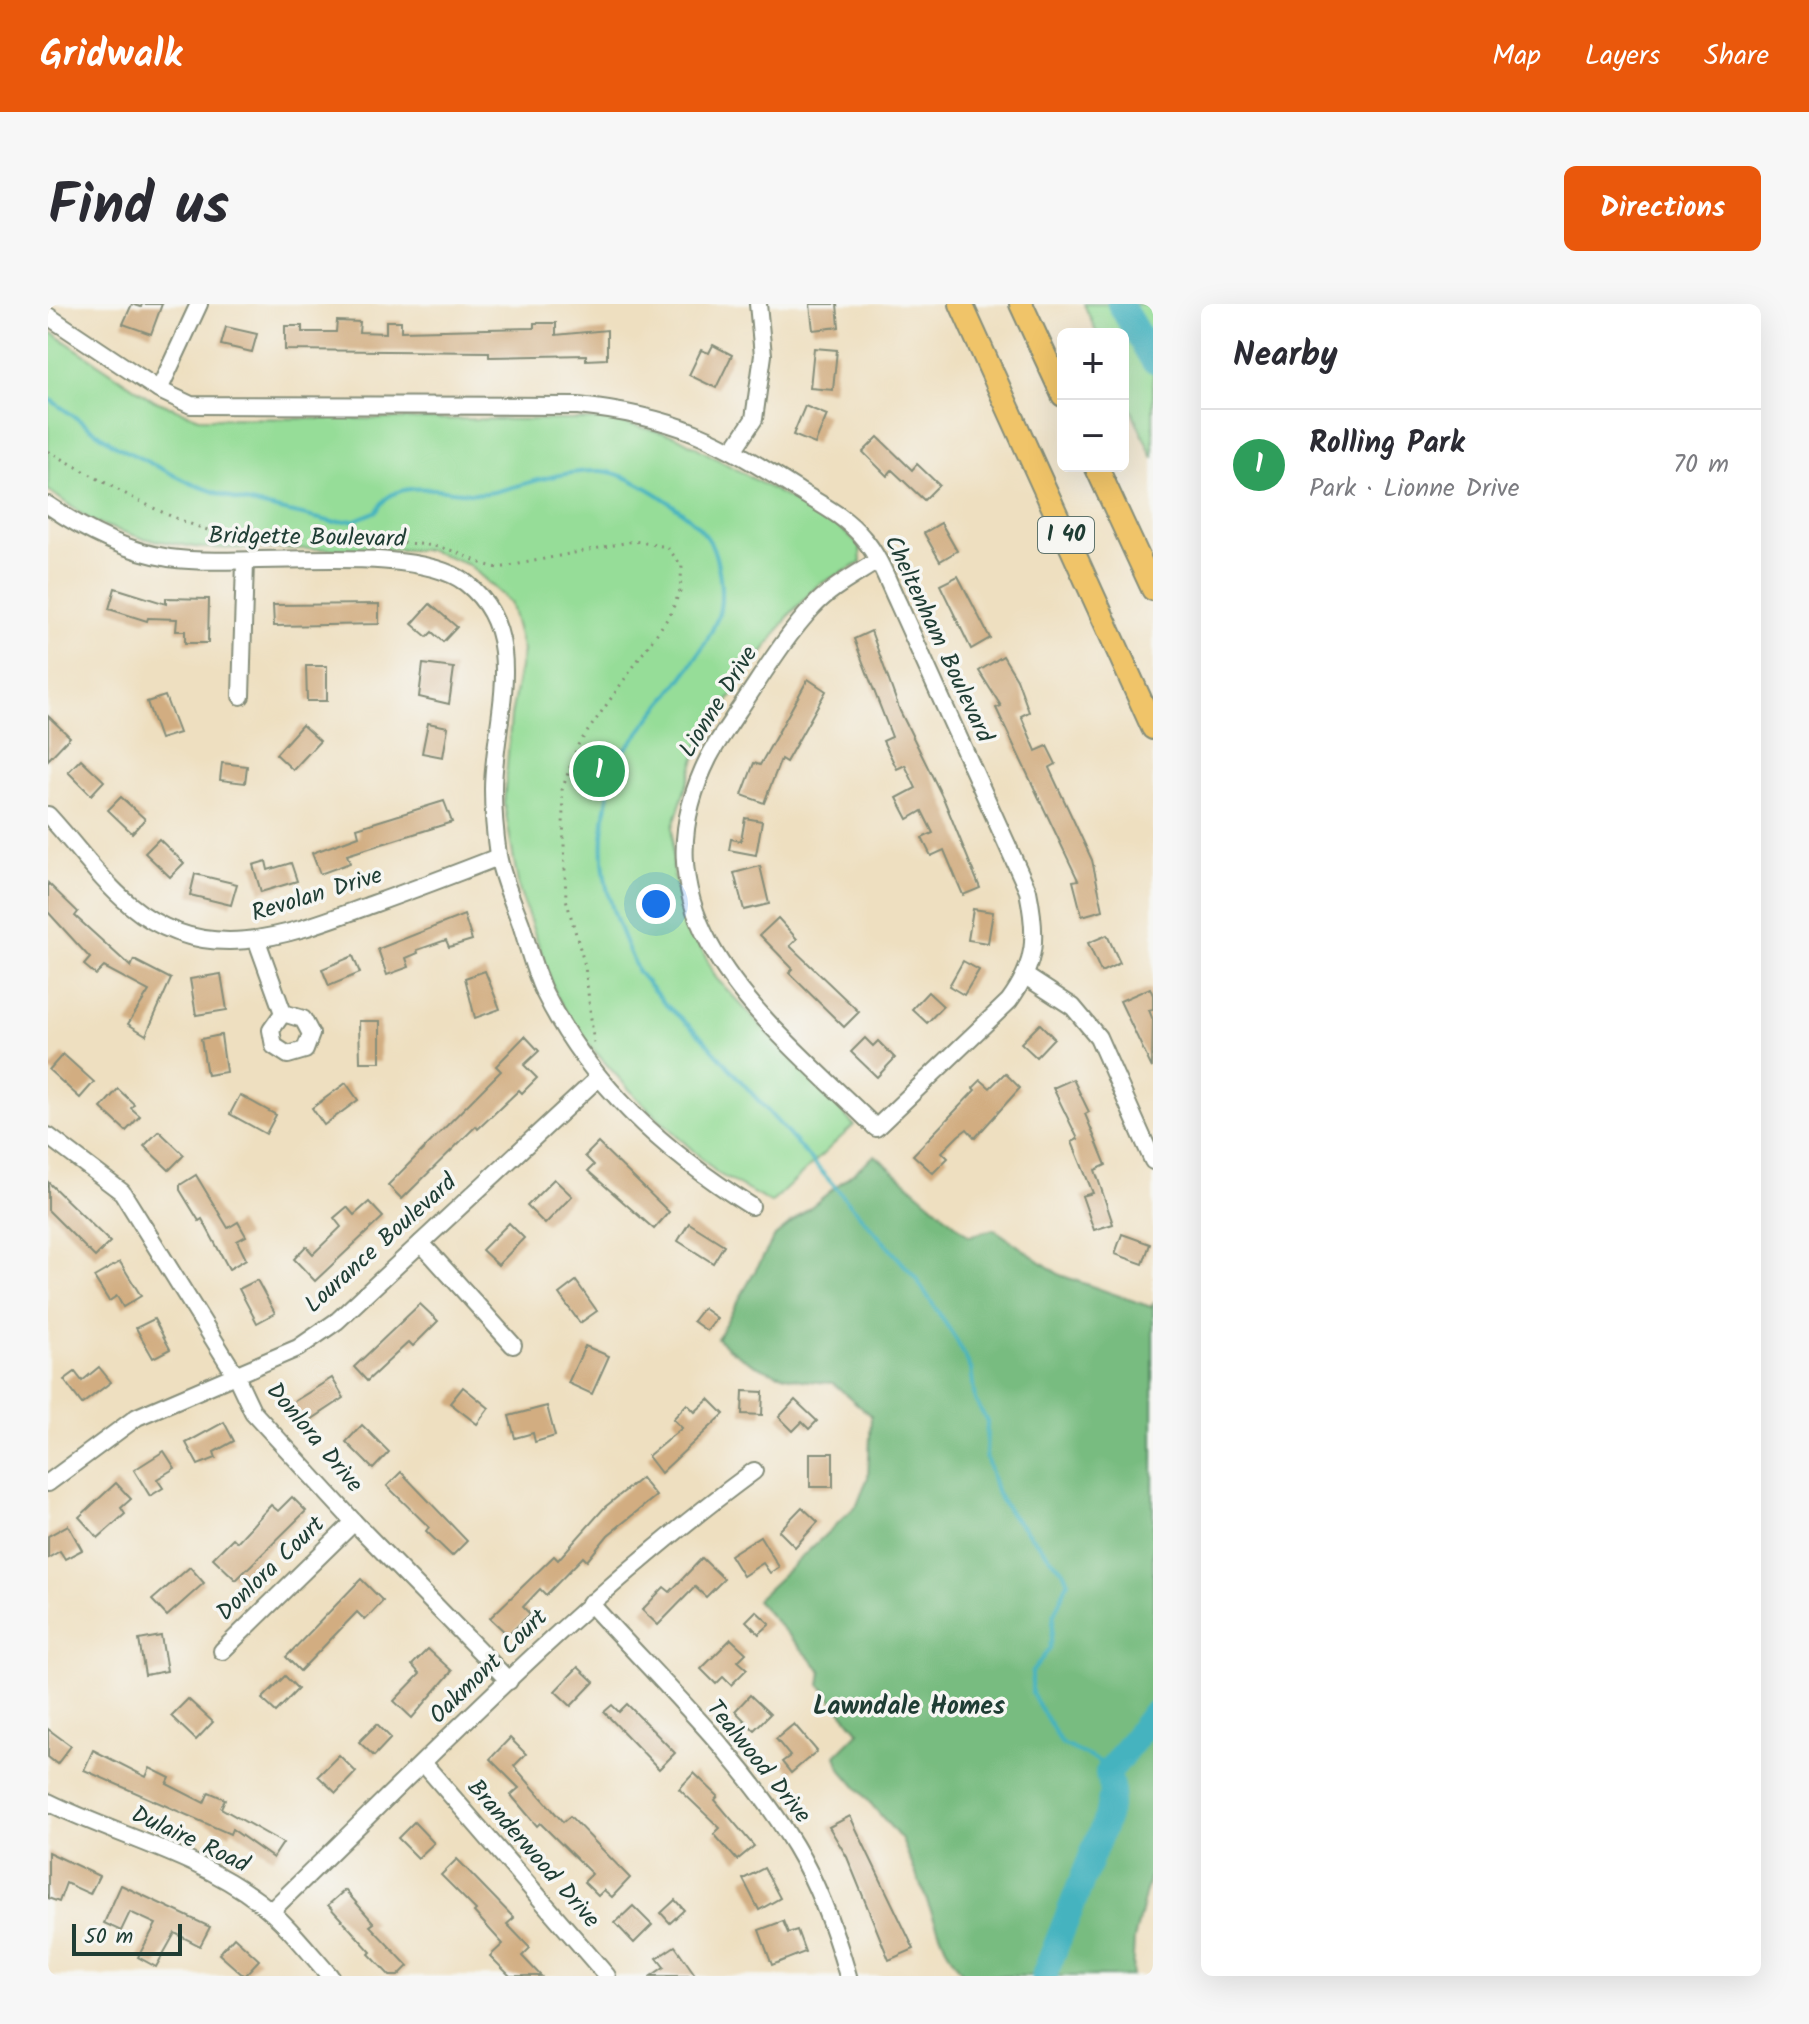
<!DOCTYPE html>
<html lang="en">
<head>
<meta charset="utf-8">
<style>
  body { margin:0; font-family:Kalam,sans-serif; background:#f7f7f7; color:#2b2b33 }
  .controls { position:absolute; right:24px; top:24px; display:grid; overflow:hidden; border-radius:12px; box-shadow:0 8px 32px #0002 }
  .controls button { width:72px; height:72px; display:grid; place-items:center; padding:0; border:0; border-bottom:2px solid #e1e1e2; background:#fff; color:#2b2b33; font:40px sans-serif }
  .scale { position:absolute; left:24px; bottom:20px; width:110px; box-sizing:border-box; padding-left:8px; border:4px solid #1f3d34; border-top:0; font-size:22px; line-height:28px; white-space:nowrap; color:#1f3d34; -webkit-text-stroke:6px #f6f6f2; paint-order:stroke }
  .you { position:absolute; left:608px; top:600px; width:28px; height:28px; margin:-20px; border:6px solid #fff; border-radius:50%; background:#1a73e8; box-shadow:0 0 0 12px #1a73e833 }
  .badge { display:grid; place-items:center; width:52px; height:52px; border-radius:50%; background:#ea580c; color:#fff; font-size:26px; font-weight:700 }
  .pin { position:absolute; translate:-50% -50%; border:4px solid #fff; box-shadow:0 2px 8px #0006 }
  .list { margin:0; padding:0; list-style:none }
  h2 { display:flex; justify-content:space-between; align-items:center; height:104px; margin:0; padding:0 32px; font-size:34px }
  h2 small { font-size:26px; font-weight:400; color:#7c7c81 }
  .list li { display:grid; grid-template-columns:52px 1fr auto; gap:24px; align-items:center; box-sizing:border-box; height:112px; padding:0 32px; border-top:2px solid #e1e1e2 }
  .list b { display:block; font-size:30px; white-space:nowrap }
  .list p { margin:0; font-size:26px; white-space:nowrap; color:#7c7c81 }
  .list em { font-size:26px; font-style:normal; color:#7c7c81 }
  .map { position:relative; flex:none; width:1105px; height:1672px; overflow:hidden; border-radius:12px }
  header { display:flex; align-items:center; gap:48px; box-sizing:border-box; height:112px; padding:0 40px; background:#ea580c; color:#fff }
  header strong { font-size:38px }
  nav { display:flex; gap:44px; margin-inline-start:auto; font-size:28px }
  .intro { display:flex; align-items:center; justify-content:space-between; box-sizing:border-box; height:192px; padding:0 48px }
  h1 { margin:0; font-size:56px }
  .button { padding:20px 36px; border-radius:12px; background:#ea580c; color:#fff; font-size:28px; font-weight:700 }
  main { display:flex; gap:48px; padding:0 48px }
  aside { flex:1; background:#fff; border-radius:12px; box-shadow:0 8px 32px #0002 }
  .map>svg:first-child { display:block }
  .green { fill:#96dd98; stroke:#5a8d66; stroke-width:2 }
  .forest { fill:#78bc80; stroke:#4c7c5a; stroke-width:2 }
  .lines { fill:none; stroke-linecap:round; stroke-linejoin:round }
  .stream { stroke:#44b3bf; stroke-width:4 }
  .river { stroke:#44b3bf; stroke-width:26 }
  .building { fill:#d2ad81 }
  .minor-casing { stroke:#868e7a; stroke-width:20 }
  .highway-casing { stroke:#868e7a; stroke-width:26 }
  .path { stroke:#868e7a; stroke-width:3; stroke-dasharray:2 6; stroke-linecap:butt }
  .minor { stroke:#fff; stroke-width:16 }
  .highway { stroke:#f0c469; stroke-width:22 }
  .labels { text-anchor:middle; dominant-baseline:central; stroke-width:7; stroke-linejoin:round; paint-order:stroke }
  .shield { fill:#f6f6f2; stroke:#60746d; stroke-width:2 }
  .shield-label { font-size:22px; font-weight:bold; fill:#1f3d34 }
  .street-label { font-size:24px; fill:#1f3d34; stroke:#f6f6f2 }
  .neighbourhood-label { font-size:26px; font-weight:bold; fill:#1f3d34; stroke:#f6f6f2 }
</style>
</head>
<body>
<header>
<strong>Gridwalk</strong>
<nav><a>Map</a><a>Layers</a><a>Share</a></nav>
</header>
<div class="intro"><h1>Find us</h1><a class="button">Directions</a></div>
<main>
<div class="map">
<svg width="1105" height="1672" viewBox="0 0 1105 1672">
  <rect width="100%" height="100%" fill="#f6f6f2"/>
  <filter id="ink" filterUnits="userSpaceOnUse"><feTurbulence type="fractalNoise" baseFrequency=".0125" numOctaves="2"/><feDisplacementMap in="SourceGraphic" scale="16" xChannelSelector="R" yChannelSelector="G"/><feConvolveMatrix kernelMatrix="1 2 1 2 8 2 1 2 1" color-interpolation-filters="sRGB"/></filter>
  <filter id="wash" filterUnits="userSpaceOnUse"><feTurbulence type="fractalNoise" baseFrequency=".006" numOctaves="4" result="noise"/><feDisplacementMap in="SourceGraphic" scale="32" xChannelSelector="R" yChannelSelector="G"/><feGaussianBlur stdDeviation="1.8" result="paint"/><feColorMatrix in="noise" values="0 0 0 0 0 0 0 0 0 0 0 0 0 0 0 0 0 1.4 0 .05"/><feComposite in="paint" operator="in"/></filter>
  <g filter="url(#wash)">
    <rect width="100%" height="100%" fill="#eedfc0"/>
    <g class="green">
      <polygon points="1036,0 1105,0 1105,154 1075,87 1075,30 1049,30"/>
      <polygon points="0,26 105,96 151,114 564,116 628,132 790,222 812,242 813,259 770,281 742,310 653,436 625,523 625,567 633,603 668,674 806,821 723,899 669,869 589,794 532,731 508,691 471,585 456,499 463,412 475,347 462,298 421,261 381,246 153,244 94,234 45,218 0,186"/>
    </g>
    <path class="forest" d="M827 851 921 932 946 925 1012 971 1103 1003 1105 1000V1559L1086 1636 1084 1672H916L899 1646 854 1536 792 1464 788 1451 811 1428 772 1381 774 1367 708 1296 809 1201 820 1173 823 1112 785 1079C743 1078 700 1064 669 1034L727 932Z"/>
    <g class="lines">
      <path class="stream" d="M0 94 68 142 142 179 189 196 285 218 307 216 329 207C349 165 412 196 446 188 482 179 516 166 553 167 584 168 654 215 665 244 672 263 677 296 669 315 652 357 617 394 590 430 582 440 570 452 564 464 561 472 562 484 560 494 545 564 562 604 590 668L618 701 654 733 867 973 909 1037 923 1065 927 1096 939 1117 938 1152 949 1190 964 1212 1016 1268 1020 1278 1006 1310 1002 1344 984 1368V1390L1014 1440 1051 1457 1060 1469"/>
      <g class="river">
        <polyline points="1072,0 1105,56"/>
        <polyline points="996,1672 1059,1513 1064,1488 1060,1469 1105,1410"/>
      </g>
    </g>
    <g id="blocks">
      <g class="building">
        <polygon points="84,0 93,3 94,0 114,0 103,30 75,20"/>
        <polygon points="762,0 789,0 791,23 765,26"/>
        <polygon points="289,17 312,18 311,28 338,29 338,17 353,17 353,27 486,24 486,19 508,19 508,31 559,26 559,55 538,56 538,51 441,53 441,48 237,46 237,22 254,22 254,28 288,28"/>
        <polygon points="178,23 209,30 204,48 173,41"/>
        <polygon points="665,41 684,51 668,84 641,71 653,46 661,49"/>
        <polygon points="766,44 789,46 785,86 762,84"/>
        <polygon points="757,102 779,111 767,140 745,131"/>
        <polygon points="830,133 864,166 869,160 891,181 876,196 844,166 839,172 815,148"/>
        <polygon points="893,219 909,247 892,257 876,229"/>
        <polygon points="910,272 942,334 923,345 892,281"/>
        <polygon points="67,284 118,300 118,294 161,295 160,339 137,339 137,327 128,327 129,315 100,314 99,317 61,305"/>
        <polygon points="331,300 331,320 226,322 225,301"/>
        <polygon points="382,300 409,323 395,338 384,328 379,333 364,320"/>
        <polygon points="823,327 852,407 896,496 932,584 915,591 896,546 883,552 874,534 885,529 874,507 860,515 849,494 868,484 857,461 849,465 835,437 844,433 806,335"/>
        <polygon points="955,352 969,375 981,408 973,412 988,447 999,442 1008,460 1001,464 1044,556 1055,606 1034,612 1025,577 1030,576 948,404 953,402 931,367"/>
        <polygon points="375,360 406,364 401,400 371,393"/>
        <polygon points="258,362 279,362 279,397 259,397"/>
        <polygon points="760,375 778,387 738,458 733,455 716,499 694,491 706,459 712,461"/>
        <polygon points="117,392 131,429 112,435 99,398"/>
        <polygon points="0,412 22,433 0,456"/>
        <polygon points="380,419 400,423 395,453 374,449"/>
        <polygon points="254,421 272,437 245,466 228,450"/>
        <polygon points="33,455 56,477 43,491 20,468"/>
        <polygon points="174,459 199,462 197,479 172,476"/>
        <polygon points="73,493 97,515 84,529 60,506"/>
        <polygon points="396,497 404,518 299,551 302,559 272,570 264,549 311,532 309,524"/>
        <polygon points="697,514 714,517 708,551 681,546 683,535 693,537"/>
        <polygon points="111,535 136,559 122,573 97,549"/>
        <polygon points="218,557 220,566 243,559 249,577 213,588 205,561"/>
        <polygon points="712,562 721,600 696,606 686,569"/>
        <polygon points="147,570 189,580 183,601 142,591"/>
        <polygon points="0,579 30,608 27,612 83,663 86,656 123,675 98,731 80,720 101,687 56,663 48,671 36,661 42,654 0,608"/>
        <polygon points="925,605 945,608 940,639 920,636"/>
        <polygon points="416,611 424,636 401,643 398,636 369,646 370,649 358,654 361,663 339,671 330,645"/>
        <polygon points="730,614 749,635 742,642 811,708 796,723 741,669 745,665 712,631"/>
        <polygon points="1059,631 1072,659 1053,668 1040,639"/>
        <polygon points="305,652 312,669 281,682 274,665"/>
        <polygon points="915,657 931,666 916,691 901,682"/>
        <polygon points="437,667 452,705 427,714 417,674"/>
        <polygon points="173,670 179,706 148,711 142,675"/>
        <polygon points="1102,684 1105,691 1105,705 1101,706 1105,716 1104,764 1072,697"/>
        <polygon points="880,688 895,702 879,719 864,705"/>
        <polygon points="311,717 332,717 332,758 312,758"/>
        <polygon points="992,720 1006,734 988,753 973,739"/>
        <polygon points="173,731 178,768 159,771 153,735"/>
        <polygon points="477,732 491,747 476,761 489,774 474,789 471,786 430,825 428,822 354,895 340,881 453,767 448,762"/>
        <polygon points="817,734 825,742 830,737 847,754 829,773 803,748"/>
        <polygon points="15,750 46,778 32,794 1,766"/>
        <polygon points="957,769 972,784 927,834 919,825 911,831 894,848 900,854 885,869 865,851 927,786 925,784 933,776 942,784"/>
        <polygon points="1025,775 1041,808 1037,810 1058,861 1047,866 1065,920 1046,926 1034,892 1045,889 1024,838 1030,835 1005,784"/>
        <polygon points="298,779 310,796 276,821 264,804"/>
        <polygon points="70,785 86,800 83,804 92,812 78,827 53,804"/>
        <polygon points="192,791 228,811 218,830 182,810"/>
        <polygon points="111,827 136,851 121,866 96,842"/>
        <polygon points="550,839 621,908 606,925 540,867 546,861 537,852"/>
        <polygon points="148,871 180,924 190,918 198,932 189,937 198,955 181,965 154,915 151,917 132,886 132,881"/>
        <polygon points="506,875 524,892 497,920 479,902"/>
        <polygon points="0,878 62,938 47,953 0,906"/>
        <polygon points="321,898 335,913 267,977 246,955 258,942 265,950 293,923 286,914 299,903 306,911"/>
        <polygon points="461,919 476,934 450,961 434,946"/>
        <polygon points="641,919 676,941 665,959 630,937"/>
        <polygon points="1074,930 1102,940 1095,960 1067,950"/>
        <polygon points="72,958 93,992 75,1003 69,992 61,997 46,973"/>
        <polygon points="209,976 227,1009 209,1019 191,985"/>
        <polygon points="528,977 549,1007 532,1019 511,990"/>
        <polygon points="372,1000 390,1017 365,1042 361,1038 319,1077 306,1063"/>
        <polygon points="655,1004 669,1014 659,1027 645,1017"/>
        <polygon points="106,1015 122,1045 105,1054 88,1024"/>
        <polygon points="537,1042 561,1052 544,1090 520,1079"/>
        <polygon points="51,1063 63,1078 34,1100 16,1076 27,1068 34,1077"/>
        <polygon points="284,1074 296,1094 255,1121 242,1100"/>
        <polygon points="415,1083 441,1104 429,1120 402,1099"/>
        <polygon points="695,1087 715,1088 714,1111 694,1110"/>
        <polygon points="661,1095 676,1110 613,1169 600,1152 634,1124 625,1115 639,1100 647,1108"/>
        <polygon points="747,1096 769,1117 761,1125 754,1118 745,1127 731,1113"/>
        <polygon points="499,1102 507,1132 487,1138 485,1129 467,1134 461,1112"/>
        <polygon points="176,1118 186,1137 166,1148 168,1154 150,1161 138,1139"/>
        <polygon points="314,1121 341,1148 325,1165 298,1138"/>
        <polygon points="116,1147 127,1164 109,1175 115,1184 102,1192 86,1166"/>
        <rect x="762" y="1149" width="23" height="34"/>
        <polygon points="353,1168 419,1237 404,1252 378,1227 381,1223 339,1182"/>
        <polygon points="593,1174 608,1192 560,1231 539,1257 535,1253 498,1291 492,1285 475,1303 482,1310 460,1331 442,1314 506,1252 510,1256 557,1203"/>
        <polygon points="68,1179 83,1195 73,1204 77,1210 50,1234 31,1213"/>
        <polygon points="244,1193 258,1207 188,1276 165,1254 185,1234 189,1238 223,1201 230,1207"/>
        <polygon points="754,1203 770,1218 747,1243 731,1227"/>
        <polygon points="20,1221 34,1246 17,1255 12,1247 0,1254 0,1232"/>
        <polygon points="712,1232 731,1263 722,1269 715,1259 695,1272 682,1251"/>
        <polygon points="654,1254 676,1275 658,1293 647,1283 610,1321 594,1306 616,1283 622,1288"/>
        <polygon points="142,1263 156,1279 119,1312 104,1296"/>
        <polygon points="313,1275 335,1297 317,1316 309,1308 252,1367 238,1353"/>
        <polygon points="708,1307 722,1320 711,1330 698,1317"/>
        <polygon points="113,1332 119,1367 97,1371 91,1336"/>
        <polygon points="683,1335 698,1349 690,1357 699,1365 683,1381 675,1373 668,1380 653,1365"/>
        <polygon points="380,1345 404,1367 364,1414 346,1397 372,1370 364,1361"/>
        <polygon points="530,1363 546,1378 523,1402 507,1387"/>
        <polygon points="237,1372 250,1385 228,1408 214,1395"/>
        <polygon points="702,1391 722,1410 706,1426 687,1407"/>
        <polygon points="140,1395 165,1418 148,1436 123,1412"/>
        <polygon points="579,1400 627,1449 611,1465 556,1408 564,1401 571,1408"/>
        <polygon points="329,1420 343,1434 326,1452 311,1438"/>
        <polygon points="746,1420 769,1447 743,1469 734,1458 742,1452 728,1435"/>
        <polygon points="0,1425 23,1442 9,1460 0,1453"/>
        <polygon points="462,1434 478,1450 466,1462 515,1518 522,1512 582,1574 564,1593 556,1586 550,1592 536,1578 544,1570 492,1519 489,1522 463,1491 471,1484 442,1455"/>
        <polygon points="45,1446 98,1473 102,1464 122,1474 119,1480 156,1499 161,1488 177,1495 173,1504 235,1539 225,1554 184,1525 182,1530 36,1466"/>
        <polygon points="291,1451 308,1468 288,1489 270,1472"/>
        <polygon points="646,1469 670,1492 667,1496 706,1542 689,1556 666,1530 672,1524 631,1485"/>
        <polygon points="802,1512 866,1645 841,1656 799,1553 781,1523"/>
        <polygon points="366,1518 386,1539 370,1554 350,1534"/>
        <polygon points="0,1548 51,1572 42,1590 18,1579 11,1598 0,1594"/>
        <polygon points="409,1555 466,1614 459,1620 482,1644 474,1652 493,1672 462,1672 442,1652 455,1640 426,1608 428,1606 393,1571"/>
        <polygon points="716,1564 732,1594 711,1606 695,1575"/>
        <polygon points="73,1581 162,1623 152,1642 127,1629 108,1663 90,1653 108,1620 82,1608 73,1627 56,1619"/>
        <polygon points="297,1586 326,1619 322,1622 360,1662 350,1672 342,1672 321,1650 323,1648 280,1601"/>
        <polygon points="627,1596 636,1606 622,1619 613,1609"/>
        <polygon points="585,1602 604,1621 586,1639 567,1619"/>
        <polygon points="735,1617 740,1629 749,1626 757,1648 724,1661 711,1626"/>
        <polygon points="186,1633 211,1656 196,1672 171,1650"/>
        <polygon points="627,1642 648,1672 603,1672 616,1663 609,1654"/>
      </g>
    </g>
  </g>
  <g filter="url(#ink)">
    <use href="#blocks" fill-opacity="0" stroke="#868e7a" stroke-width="2"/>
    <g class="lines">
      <defs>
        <g id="minor">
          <path d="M0 12 111 86 143 101 530 102C627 112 670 135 751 187 774 201 798 213 815 234 831 252 840 278 850 299L980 587C989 632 989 659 961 697L828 824C725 722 578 617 661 453 669 437 681 422 690 407 714 372 736 334 765 303 782 284 808 271 829 257"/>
          <polyline points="111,86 151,0"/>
          <polyline points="686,145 706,115 715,51 710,0"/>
          <path d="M0 201C36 226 77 247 121 254 195 265 364 237 418 279 483 330 445 417 445 485 445 506 447 530 450 551 454 574 465 598 473 620 480 642 486 667 496 688 541 780 618 849 703 902"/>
          <polyline points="193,392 197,258"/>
          <path d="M0 511C27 540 52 576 82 601 159 665 243 630 325 600 367 585 409 569 450 553"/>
          <polyline points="209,637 235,709 255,715 263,730 257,746 240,751 226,742 223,726 235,709"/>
          <polyline points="979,673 1025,703 1050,733 1105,857"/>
          <polyline points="0,832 74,888 187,1070 205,1108 306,1218 461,1377"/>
          <polyline points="373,939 465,1041"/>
          <polyline points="0,1179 89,1113 250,1044 289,1017 550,774"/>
          <path d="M542 1299C612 1377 693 1452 747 1542 771 1582 787 1627 800 1672"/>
          <polyline points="174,1347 306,1218"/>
          <polyline points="376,1460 559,1672"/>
          <path d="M0 1498C69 1532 148 1550 210 1597 238 1618 259 1646 282 1672"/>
          <path d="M223 1607C379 1456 530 1296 706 1167"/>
        </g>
        <g id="highway">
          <polyline points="913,0 1105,424"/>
          <polyline points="973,0 1015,91"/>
          <polyline points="1048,162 1105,285"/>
        </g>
      </defs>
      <use href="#minor" class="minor-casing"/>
      <use href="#highway" class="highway-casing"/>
      <g class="path">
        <path d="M0 147C72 186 145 235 228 239"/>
        <path d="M323 239C349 239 374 238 398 245 417 250 431 261 451 264L586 237 619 243 634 262 632 287 622 311 530 441 514 486 518 595 537 662 546 741"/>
      </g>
      <use href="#minor" class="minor"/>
      <use href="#highway" class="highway"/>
    </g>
  </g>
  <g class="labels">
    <rect class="shield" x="990" y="213" width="56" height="36" rx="6"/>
    <g class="shield-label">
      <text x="1018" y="231">I 40</text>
    </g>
    <g class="street-label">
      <text transform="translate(259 234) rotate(1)">Bridgette Boulevard</text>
      <text transform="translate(890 335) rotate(65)">Cheltenham Boulevard</text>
      <text transform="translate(671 398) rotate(-58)">Lionne Drive</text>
      <text transform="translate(269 591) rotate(-17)">Revolan Drive</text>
      <text transform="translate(333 940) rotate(-42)">Lourance Boulevard</text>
      <text transform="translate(266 1134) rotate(50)">Donlora Drive</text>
      <text transform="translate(223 1265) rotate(-44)">Donlora Court</text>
      <text transform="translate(441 1363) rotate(-44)">Oakmont Court</text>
      <text transform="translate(710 1458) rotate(51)">Tealwood Drive</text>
      <text transform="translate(142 1536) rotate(25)">Dulaire Road</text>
      <text transform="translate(485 1550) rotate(49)">Branderwood Drive</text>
    </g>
    <g class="neighbourhood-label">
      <text x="861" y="1403">Lawndale Homes</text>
    </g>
  </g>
</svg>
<div class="controls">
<button>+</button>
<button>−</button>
</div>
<div class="scale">50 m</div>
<div class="you"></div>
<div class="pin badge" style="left:551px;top:467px;background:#2e9e5b">1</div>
</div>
<aside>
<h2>Nearby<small></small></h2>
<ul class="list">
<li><span class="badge" style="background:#2e9e5b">1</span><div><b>Rolling Park</b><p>Park · Lionne Drive</p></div><em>70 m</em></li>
</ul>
</aside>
</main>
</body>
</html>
